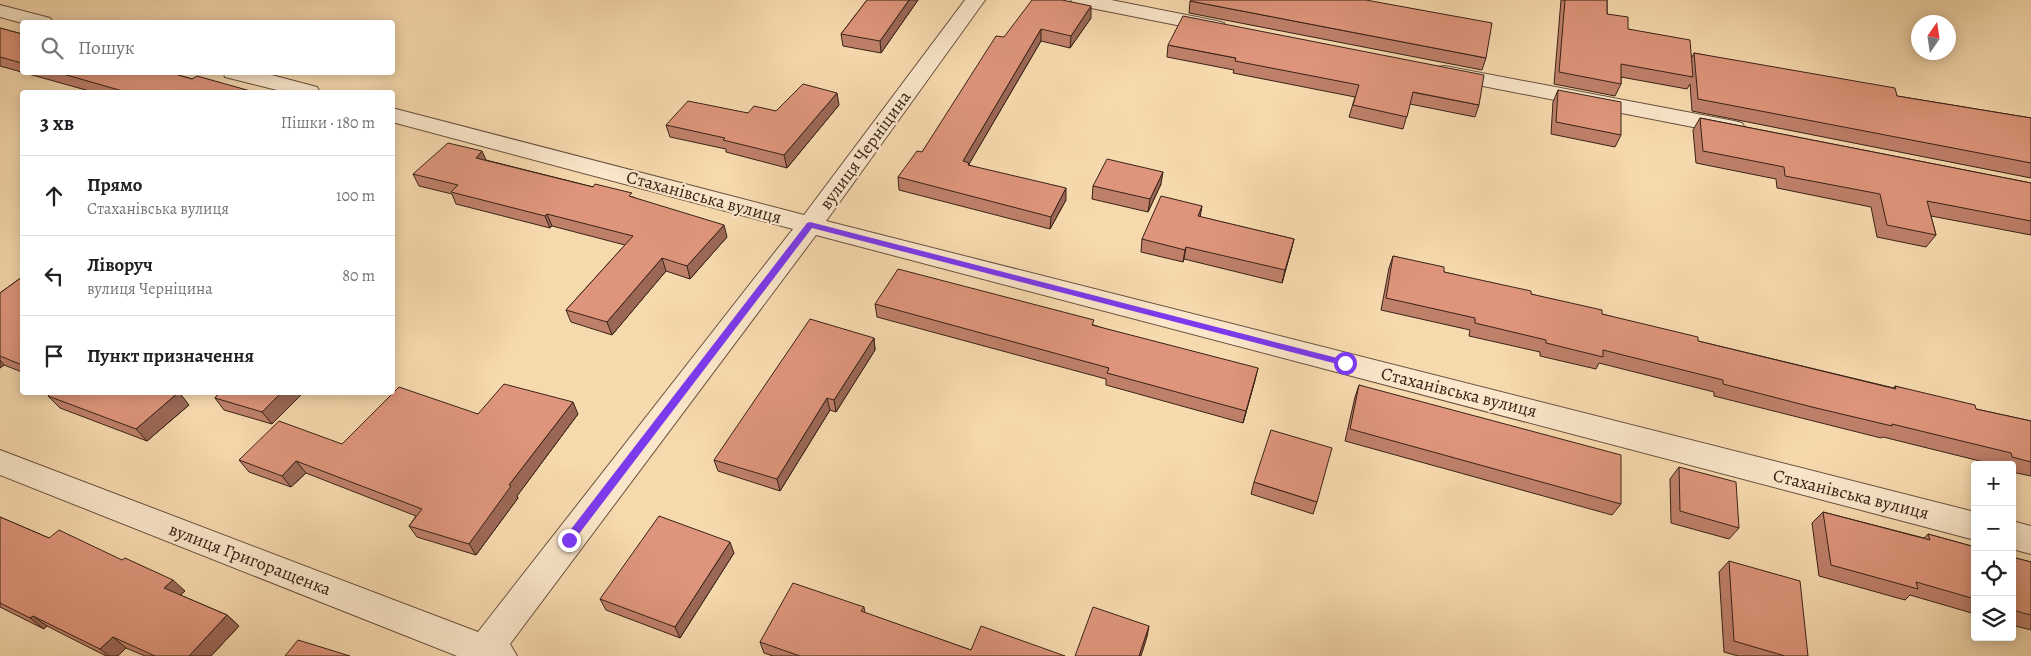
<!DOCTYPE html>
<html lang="uk">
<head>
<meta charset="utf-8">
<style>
  body { margin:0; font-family:Alegreya,serif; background:#f2f2f2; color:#202124 }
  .controls { position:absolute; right:15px; bottom:15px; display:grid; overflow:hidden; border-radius:5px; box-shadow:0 2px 12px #0003 }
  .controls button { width:45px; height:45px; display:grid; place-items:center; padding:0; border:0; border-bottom:1px solid #e0e0e0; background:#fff; color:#202124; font:25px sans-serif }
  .compass { position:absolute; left:1911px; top:15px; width:45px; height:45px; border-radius:50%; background:#fff; box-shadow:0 2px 12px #0003; rotate:13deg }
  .stop { position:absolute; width:15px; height:15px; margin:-11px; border:4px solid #7c3aed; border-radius:50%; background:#fff }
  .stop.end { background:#7c3aed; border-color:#fff; box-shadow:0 1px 5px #0008 }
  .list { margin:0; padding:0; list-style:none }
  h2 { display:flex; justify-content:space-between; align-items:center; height:65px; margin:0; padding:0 20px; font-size:21px }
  h2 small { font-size:16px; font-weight:400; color:#757577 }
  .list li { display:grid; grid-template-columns:32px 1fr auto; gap:15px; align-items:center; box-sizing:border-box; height:80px; padding:0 20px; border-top:1px solid #e0e0e0 }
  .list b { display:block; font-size:19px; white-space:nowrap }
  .list p { margin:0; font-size:16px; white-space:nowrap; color:#757577 }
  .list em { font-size:16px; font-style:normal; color:#757577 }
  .icon { flex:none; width:28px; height:28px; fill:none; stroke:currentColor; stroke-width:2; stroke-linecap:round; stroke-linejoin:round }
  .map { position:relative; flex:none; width:2031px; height:656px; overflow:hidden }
  .search { position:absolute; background:#fff; box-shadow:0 2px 12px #0003; left:20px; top:20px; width:375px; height:55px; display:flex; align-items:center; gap:12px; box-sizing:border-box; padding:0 18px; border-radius:5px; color:#757577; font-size:19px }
  .panel { position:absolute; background:#fff; box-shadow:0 2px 12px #0003; left:20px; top:90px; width:375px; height:305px; border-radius:5px }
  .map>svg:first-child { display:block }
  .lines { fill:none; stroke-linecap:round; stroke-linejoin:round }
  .minor-casing { stroke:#68503d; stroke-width:2 }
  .minor { fill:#fae6ca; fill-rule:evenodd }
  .wall { fill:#bf806a; stroke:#382217 }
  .shaded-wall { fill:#9b6856; stroke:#382217 }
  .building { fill:#de957b; stroke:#382217 }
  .route { fill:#7c3aed }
  .labels { text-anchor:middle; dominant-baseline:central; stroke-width:4.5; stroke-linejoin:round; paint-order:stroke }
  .street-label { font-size:18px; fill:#382217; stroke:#fae6ca }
</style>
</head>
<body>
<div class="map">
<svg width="2031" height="656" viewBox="0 0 2031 656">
  <rect width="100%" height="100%" fill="#f7d9ae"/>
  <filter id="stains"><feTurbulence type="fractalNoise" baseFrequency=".004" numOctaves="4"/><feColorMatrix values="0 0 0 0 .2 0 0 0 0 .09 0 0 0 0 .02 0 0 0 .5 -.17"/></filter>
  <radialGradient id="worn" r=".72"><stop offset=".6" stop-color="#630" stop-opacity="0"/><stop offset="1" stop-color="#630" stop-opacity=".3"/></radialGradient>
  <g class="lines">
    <defs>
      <g id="minor">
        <polygon points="965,0 985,0 826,221 1975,512 1975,540 816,235 510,644 517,656 457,656 0,475 0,450 478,632 793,229 392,122 392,108 804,215"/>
        <polygon points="1071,0 1111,0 1217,21 1224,23 1227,27 1224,31 1217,33 1081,6 1074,4"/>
        <polygon points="0,5 50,18 53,22 22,23 0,17"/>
        <polygon points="1445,66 1734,121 1742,123 1745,128 1742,133 1734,135 1437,77 1434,72 1437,67"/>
        <polygon points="223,72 260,72 317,87 320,92 285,92 225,77"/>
        <polygon points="2012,521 2031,526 2031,554 2012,549"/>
      </g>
    </defs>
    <use href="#minor" class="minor-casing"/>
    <use href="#minor" class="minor"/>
  </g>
  <g class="wall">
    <polygon points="867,0 918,0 881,53 843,46 841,34"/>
    <polygon points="1561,0 1607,0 1607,14 1628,29 1691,59 1694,53 1897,96 2031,118 2031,178 1692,111 1690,84 1687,89 1621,77 1621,84 1615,96 1554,84"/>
    <polygon points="1190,1 1486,58 1482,70 1189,13"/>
    <polygon points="1091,18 1070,48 1041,41 969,164 969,165 1066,200 1050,229 899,190 898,177 922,152 1004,37"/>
    <polygon points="0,28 22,34 22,72 168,72 192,79 254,92 93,92 0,66"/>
    <polygon points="1168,45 1479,105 1475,117 1410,104 1403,129 1349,117 1355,97 1233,73 1234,70 1167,57"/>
    <polygon points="1558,90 1621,135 1615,147 1551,134 1553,102"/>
    <polygon points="839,105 787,168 726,152 726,149 670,137 666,125 748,113 776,111"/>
    <polygon points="1700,118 2031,183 2031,235 1931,216 1936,235 1926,247 1877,237 1871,207 1777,188 1776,179 1696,163 1693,130"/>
    <polygon points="486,160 633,197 727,237 690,279 666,271 612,335 571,322 566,310 625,245 552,226 550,228 456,204 452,194 419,186 413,174"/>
    <polygon points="1161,184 1148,212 1092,199 1093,186"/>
    <polygon points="1200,217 1294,239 1282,283 1184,259 1183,262 1141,252 1142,239"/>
    <polygon points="1393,256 1444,272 1531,294 1698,341 1894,388 1895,386 1976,409 2031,421 2031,476 2012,472 2012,465 1996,465 1883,437 1881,438 1714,396 1714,392 1599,363 1596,369 1540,356 1540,352 1469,336 1470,330 1381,310 1389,268"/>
    <polygon points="22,277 22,372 4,365 0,368 0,293"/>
    <polygon points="875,304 1094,325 1255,380 1243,423 1106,385 1106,379 877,317"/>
    <polygon points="874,338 875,350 836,412 830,410 780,491 718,471 714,460"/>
    <polygon points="1359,385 1621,504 1612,515 1345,441 1355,397"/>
    <polygon points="220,392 299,392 301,395 272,424 224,410 215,398"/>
    <polygon points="48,396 189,405 147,441 60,408"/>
    <polygon points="478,414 578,414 517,496 518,498 476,555 417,537 409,526 416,516 306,473 291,487 249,472 239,460 342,444"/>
    <polygon points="1679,467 1739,528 1729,539 1671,523 1670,479"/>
    <polygon points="1254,482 1317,502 1313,514 1251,494"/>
    <polygon points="1823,512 1924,538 1928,534 1975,547 1975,614 1910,595 1905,600 1819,576 1812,523"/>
    <polygon points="0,517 49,538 185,591 180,595 227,615 239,626 211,656 145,656 126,648 118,656 106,656 47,626 44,629 0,607"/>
    <polygon points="734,553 680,638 606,610 600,599"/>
    <polygon points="2012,557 2031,562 2031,630 2012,625"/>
    <polygon points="1729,561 1808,656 1738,656 1724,652 1719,572"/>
    <polygon points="864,607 865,613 971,650 1065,656 773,656 764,653 760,642"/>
  </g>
  <g class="shaded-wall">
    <polygon points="909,0 918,0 881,53 880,41"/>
    <polygon points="1091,6 1091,18 1070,48 1071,36"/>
    <polygon points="1041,29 1041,41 969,164 970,175 963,161"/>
    <polygon points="837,93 839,105 787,168 784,155"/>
    <polygon points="482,151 488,164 476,158"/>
    <polygon points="1163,172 1161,184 1148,212 1150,199"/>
    <polygon points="1066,188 1066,200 1050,229 1051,217"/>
    <polygon points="1202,206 1200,218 1198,216"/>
    <polygon points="547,214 552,226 550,228 545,216"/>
    <polygon points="724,225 727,237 690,279 687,266"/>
    <polygon points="1294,239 1291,251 1282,283 1285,270"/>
    <polygon points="1186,247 1184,259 1183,262 1185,250"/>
    <polygon points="662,258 666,271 612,335 607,322"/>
    <polygon points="874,338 875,350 836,412 834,400"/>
    <polygon points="0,360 4,365 0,368"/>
    <polygon points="1258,368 1255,380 1243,423 1246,411"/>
    <polygon points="179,392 189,405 147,441 136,429"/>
    <polygon points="282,392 299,392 301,395 272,424 262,412"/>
    <polygon points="827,398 830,410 780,491 777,479"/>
    <polygon points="573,402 578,414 517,496 518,498 476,555 469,544 509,485"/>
    <polygon points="296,461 306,473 291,487 282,476"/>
    <polygon points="730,542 734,553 680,638 675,627"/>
    <polygon points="173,580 185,591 176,599 164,588"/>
    <polygon points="227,615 239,626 211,656 189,656"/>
    <polygon points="33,616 47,626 44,629 30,618"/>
    <polygon points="1149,626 1147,637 1141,656 1139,656"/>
    <polygon points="113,637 126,648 118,656 109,656 100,649"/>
  </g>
  <g class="building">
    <polygon points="867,0 909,0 880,41 841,34"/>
    <polygon points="1032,0 1062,0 1091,6 1071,36 1041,29 963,161 969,163 968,165 1066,188 1051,217 898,177 917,151 922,152 996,36 1004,37"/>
    <polygon points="1191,0 1366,0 1492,23 1486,58 1190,1"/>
    <polygon points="1565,0 1607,0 1607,14 1628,17 1628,29 1690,40 1693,77 1621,64 1621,84 1559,72"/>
    <polygon points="1183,16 1484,75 1479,105 1413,92 1407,117 1353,105 1359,85 1235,61 1236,58 1168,45"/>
    <polygon points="0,28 22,34 22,63 0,57"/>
    <polygon points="1694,53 1895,88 1897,96 2031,118 2031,163 1698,99"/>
    <polygon points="56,72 168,72 192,79 197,76 254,92 126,92"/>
    <polygon points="803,84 837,93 784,155 723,140 725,138 666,125 688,101 748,113 754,106 776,111"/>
    <polygon points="1558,90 1621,102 1621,135 1556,122"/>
    <polygon points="1700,118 2031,183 2031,221 1927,201 1936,235 1887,225 1880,194 1785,176 1784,167 1703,151"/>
    <polygon points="448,143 482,151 476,158 593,187 595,184 632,193 629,196 724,225 687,266 662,258 607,322 566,310 633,236 547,214 545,216 451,192 458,185 413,174"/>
    <polygon points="1107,159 1163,172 1150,199 1093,186"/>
    <polygon points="1161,196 1202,206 1198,216 1294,239 1285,270 1186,247 1185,250 1142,239"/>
    <polygon points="1393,256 1444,267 1444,272 1531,291 1531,294 1602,310 1602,314 1698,337 1698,341 1896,389 1895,386 1975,405 1976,409 2031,421 2031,462 2012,457 2011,453 1892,424 1892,426 1812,407 1723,384 1723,380 1603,350 1603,357 1546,343 1546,340 1475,323 1475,318 1386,298"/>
    <polygon points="898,269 1094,320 1092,325 1258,368 1246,411 1107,373 1109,368 875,304"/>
    <polygon points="22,277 22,365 0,356 0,293"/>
    <polygon points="810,319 874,338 834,400 827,398 777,479 714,460"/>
    <polygon points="504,384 573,402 509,485 511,486 469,544 409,526 422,509 296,461 282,476 239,460 279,421 342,444 399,387 478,414"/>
    <polygon points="1359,385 1621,455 1621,504 1350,429"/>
    <polygon points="52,392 179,392 136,429 48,396"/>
    <polygon points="220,392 282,392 262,412 215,398"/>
    <polygon points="1271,430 1332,448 1317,502 1254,482"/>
    <polygon points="1679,467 1736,482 1739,528 1680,511"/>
    <polygon points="1823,512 1930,540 1928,534 1975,547 1975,599 1916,582 1918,589 1831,565"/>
    <polygon points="659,516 730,542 675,627 600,599"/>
    <polygon points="0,517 49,538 59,530 122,560 125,558 173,580 164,588 227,615 189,656 155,656 113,637 100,649 33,616 30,618 0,603"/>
    <polygon points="2012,557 2031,562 2031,615 2012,610"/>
    <polygon points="1729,561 1800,581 1808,656 1785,656 1734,641"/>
    <polygon points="793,583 864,607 861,611 971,650 981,626 1065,656 800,656 760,642"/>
    <polygon points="1093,607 1149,626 1139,656 1075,656"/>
    <polygon points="298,640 350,656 285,656"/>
  </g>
  <polygon class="route" points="810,222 1345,360 1349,363 1345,366 812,228 572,543 565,543 565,537 807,223"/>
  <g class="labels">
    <g class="street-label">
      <text transform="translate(865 150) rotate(-54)">вулиця Черніцина</text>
      <text transform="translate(704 197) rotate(15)">Стаханівська вулиця</text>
      <text transform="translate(1459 392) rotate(14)">Стаханівська вулиця</text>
      <text transform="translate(1851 494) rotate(14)">Стаханівська вулиця</text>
      <text transform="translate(250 559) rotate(21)">вулиця Григоращенка</text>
    </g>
  </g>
  <rect width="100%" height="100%" filter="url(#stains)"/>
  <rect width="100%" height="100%" fill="url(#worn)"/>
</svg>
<div class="controls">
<button>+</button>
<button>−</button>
<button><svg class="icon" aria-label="locate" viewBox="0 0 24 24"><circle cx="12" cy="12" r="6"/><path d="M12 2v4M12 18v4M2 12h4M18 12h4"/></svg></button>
<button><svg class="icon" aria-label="layers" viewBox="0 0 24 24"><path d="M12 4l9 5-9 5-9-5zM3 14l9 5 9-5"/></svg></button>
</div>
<svg class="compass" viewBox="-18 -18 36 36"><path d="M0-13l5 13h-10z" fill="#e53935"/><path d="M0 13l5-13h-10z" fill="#757577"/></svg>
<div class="stop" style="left:1345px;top:363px"></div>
<div class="stop end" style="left:569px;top:540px"></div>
<div class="search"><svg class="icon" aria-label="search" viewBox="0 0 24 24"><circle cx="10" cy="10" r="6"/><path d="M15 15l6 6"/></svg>Пошук</div>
<section class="panel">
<h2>3 хв<small>Пішки · 180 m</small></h2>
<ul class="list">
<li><svg class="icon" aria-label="ahead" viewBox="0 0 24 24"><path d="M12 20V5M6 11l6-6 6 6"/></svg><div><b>Прямо</b><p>Стаханівська вулиця</p></div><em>100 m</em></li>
<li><svg class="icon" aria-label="left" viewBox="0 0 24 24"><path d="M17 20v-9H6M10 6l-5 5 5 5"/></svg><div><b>Ліворуч</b><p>вулиця Черніцина</p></div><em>80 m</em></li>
<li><svg class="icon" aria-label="arrive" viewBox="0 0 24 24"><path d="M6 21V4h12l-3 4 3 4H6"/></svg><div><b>Пункт призначення</b></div></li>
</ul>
</section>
</div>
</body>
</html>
